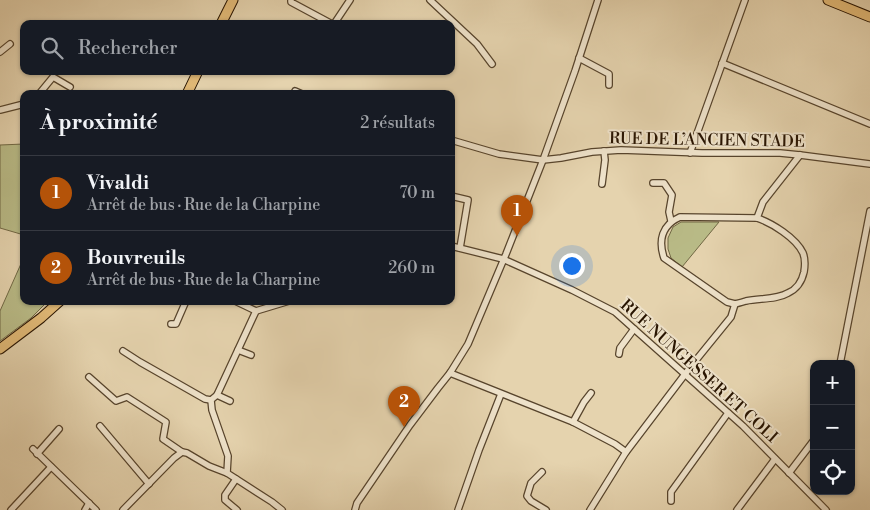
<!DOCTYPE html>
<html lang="fr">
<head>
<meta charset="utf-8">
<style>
  body { margin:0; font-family:"Libre Bodoni",serif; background:#20242c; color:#f1f3f6 }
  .controls { position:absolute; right:15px; bottom:15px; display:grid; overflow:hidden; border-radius:10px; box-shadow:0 1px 4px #0004 }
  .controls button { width:45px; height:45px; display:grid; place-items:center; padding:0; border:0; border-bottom:1px solid #363941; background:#171b24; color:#f1f3f6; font:25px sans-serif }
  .you { position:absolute; left:571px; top:265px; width:18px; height:18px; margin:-12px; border:4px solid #fff; border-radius:50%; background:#1a73e8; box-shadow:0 0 0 8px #1a73e833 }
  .badge { display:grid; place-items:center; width:32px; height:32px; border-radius:50%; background:#b45309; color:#fff; font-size:16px; font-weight:700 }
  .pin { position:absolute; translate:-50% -41px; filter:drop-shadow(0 1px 2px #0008) }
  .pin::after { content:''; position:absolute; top:26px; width:18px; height:15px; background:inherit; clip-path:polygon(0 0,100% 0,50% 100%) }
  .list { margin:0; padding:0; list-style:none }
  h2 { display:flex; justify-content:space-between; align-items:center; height:65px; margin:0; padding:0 20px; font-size:21px }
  h2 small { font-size:16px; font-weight:400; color:#9ea1a6 }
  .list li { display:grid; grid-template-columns:32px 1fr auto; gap:15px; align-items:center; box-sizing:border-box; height:75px; padding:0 20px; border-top:1px solid #363941 }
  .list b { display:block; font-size:19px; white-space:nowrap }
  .list p { margin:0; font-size:16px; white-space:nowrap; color:#9ea1a6 }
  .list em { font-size:16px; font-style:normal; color:#9ea1a6 }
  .icon { flex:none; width:28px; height:28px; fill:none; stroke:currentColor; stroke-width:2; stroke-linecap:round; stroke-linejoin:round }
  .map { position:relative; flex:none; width:870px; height:510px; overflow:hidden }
  .search { position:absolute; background:#171b24; box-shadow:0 1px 4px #0004; left:20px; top:20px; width:435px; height:55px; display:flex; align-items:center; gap:12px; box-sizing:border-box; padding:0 18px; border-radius:10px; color:#9ea1a6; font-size:19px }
  .panel { position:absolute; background:#171b24; box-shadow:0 1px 4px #0004; left:20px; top:90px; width:435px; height:215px; border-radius:10px }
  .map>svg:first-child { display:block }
  .green { fill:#b9bb87; stroke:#706844 }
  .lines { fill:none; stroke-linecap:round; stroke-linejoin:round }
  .street-casing { stroke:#57442c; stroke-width:8 }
  .primary-casing { stroke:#281401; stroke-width:11 }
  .street { stroke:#eee2ca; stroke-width:5.5 }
  .primary { stroke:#e2ba77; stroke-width:9 }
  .labels { text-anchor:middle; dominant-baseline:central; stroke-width:4; stroke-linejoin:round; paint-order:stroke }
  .street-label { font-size:16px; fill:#281401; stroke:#eee2ca }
</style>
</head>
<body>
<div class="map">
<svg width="870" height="510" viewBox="0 0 870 510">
  <rect width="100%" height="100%" fill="#e5d3ae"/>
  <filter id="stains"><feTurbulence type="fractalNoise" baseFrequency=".004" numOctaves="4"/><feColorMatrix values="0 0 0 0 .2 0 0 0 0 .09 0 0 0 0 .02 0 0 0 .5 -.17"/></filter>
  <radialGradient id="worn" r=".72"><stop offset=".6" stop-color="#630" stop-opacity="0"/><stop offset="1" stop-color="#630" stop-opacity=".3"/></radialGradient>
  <g class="green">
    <polygon points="24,144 24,235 0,228 0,145"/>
    <polygon points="681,222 719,222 682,267 671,258 668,249 668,238 673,227"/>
    <polygon points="24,257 24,301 48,301 31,318 0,341 0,311"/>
  </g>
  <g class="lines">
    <defs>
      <g id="street">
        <polyline points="291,0 291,2 332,24"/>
        <polyline points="430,0 477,44 492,64"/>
        <polyline points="334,24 350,0"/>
        <polyline points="0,52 10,44"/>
        <polyline points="579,58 609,74 609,85"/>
        <polyline points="722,63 870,124"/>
        <polyline points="295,91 302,94"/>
        <polyline points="39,94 53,77 70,87"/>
        <polyline points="0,110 24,104"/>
        <polyline points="451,140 499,154 543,160 561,158 592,152 621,150 702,153 780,153 800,155 870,164"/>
        <polyline points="690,153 745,0"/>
        <polyline points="653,183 664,183 672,195 669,212 671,221"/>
        <polyline points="602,184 605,160 604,151"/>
        <polyline points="451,196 468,200 460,248"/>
        <polyline points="451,246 503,259 572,290 615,312 743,426 826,510"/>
        <polyline points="235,301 256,311"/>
        <path d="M735 304 727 302 664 258C658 240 662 225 680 217L757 218"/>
        <polyline points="171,324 176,324 186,301"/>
        <polyline points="238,350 251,355"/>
        <polyline points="123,351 140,362 205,399 211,400"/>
        <polyline points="619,354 620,348 634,329"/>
        <polyline points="840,364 870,211"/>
        <polyline points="450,373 573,422 615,444 626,452"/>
        <polyline points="89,377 116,401 127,397 166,422 163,439 182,452"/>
        <polyline points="217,395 230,401"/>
        <polyline points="573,422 584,402 591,393"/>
        <polyline points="100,426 149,484"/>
        <polyline points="33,449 96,510"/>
        <polyline points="37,454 59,429"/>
        <polyline points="542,472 531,483 527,496 531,501 546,510"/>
        <polyline points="789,473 814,440"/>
        <polyline points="236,479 225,495 225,500 237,510"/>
        <polyline points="671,501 671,492 728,413"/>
        <polyline points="11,510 51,467"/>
        <polyline points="85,510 89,503"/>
        <polyline points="123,510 174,458 182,452 187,453 209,466 227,473"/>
        <polyline points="282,510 272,502 227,473 228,456 212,410 211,400 217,395 256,311 289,301"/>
        <polyline points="355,510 357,503 410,425 438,388 450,373 468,344 506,254 543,160 575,71 598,0"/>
        <polyline points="458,510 479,450 501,394"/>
        <path d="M590 510 626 452 692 365 731 317 735 304C739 303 743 302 746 301 760 298 776 300 788 293 797 289 802 281 804 272 805 266 805 258 803 253 796 238 772 223 757 218L763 202 800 155"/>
        <polyline points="737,510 775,459"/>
      </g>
      <g id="primary">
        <polyline points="828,0 870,17"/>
        <polyline points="221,24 233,0"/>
        <polyline points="187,94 198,71"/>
        <polyline points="0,349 41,318 60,301"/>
      </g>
    </defs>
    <use href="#street" class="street-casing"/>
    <use href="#primary" class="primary-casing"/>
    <use href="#street" class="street"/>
    <use href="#primary" class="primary"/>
  </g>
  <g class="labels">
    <g class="street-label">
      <text transform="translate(707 140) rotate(1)">RUE DE L’ANCIEN STADE</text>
      <text transform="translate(699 371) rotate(42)">RUE NUNGESSER ET COLI</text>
    </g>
  </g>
  <rect width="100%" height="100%" filter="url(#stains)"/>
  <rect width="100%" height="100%" fill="url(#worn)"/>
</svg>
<div class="controls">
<button>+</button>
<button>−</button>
<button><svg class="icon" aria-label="locate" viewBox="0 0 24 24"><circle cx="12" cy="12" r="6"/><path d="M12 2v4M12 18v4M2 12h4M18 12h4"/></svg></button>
</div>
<div class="you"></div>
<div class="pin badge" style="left:517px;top:236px">1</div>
<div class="pin badge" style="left:404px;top:427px">2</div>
<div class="search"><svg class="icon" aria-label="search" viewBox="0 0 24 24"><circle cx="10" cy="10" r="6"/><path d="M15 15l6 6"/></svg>Rechercher</div>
<section class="panel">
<h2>À proximité<small>2 résultats</small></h2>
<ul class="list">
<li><span class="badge">1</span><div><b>Vivaldi</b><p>Arrêt de bus · Rue de la Charpine</p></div><em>70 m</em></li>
<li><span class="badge">2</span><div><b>Bouvreuils</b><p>Arrêt de bus · Rue de la Charpine</p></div><em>260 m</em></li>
</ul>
</section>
</div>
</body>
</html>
